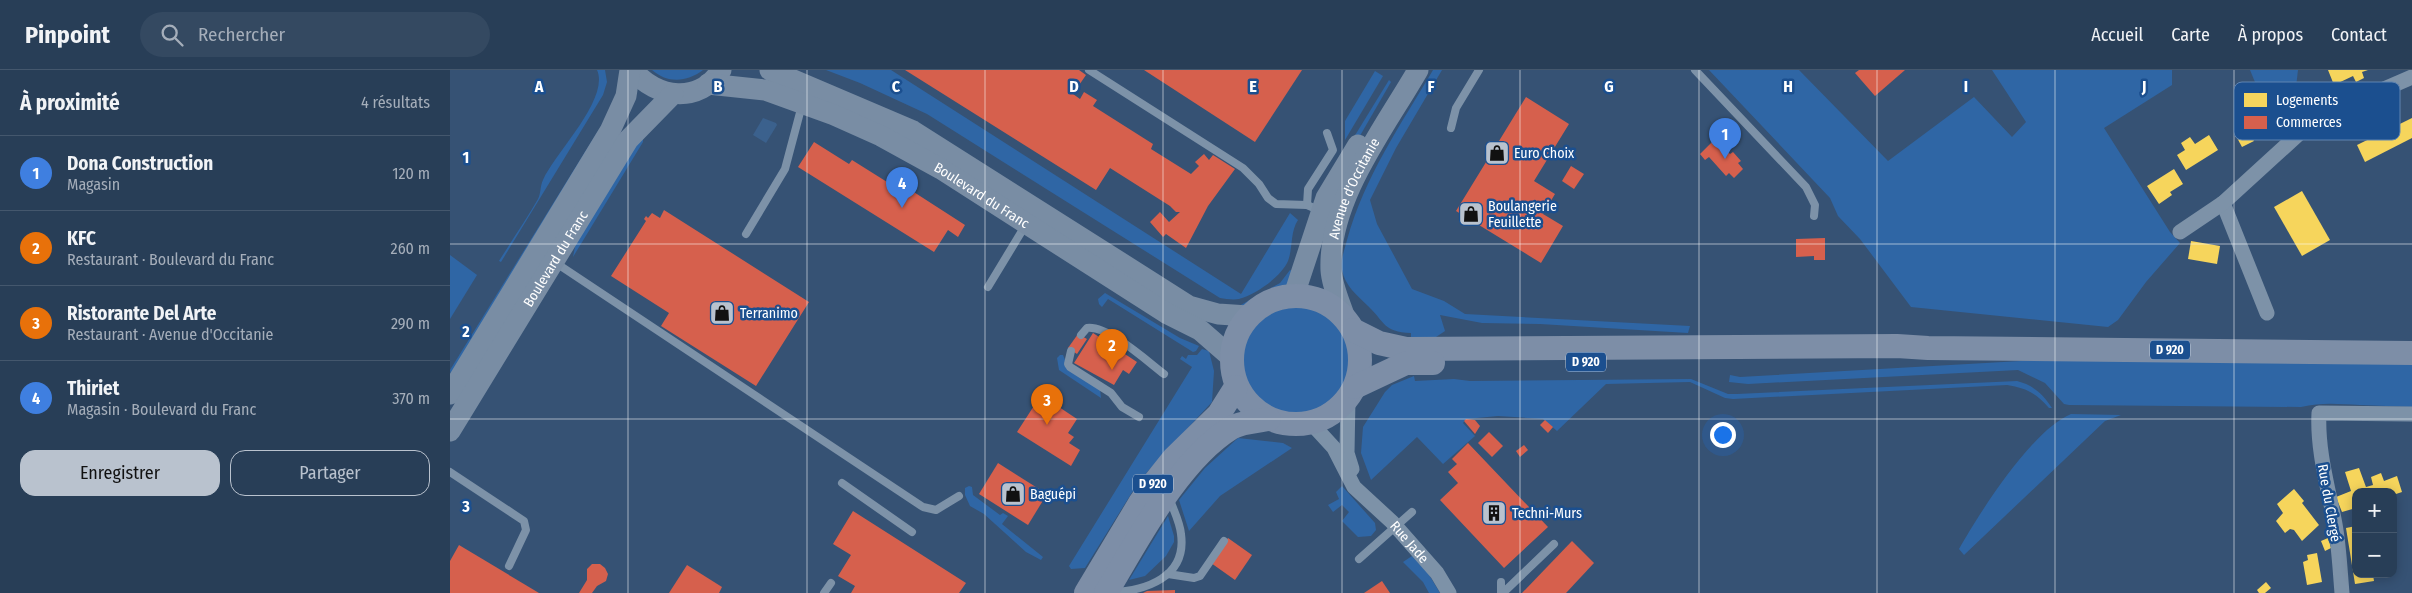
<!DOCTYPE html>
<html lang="fr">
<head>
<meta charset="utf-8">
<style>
  body { margin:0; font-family:"Fira Sans Condensed",sans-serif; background:#344961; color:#f1f3f6 }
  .controls { position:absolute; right:15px; bottom:15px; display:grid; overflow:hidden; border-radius:10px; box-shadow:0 2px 12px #0003 }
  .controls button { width:45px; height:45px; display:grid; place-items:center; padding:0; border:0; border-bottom:1px solid #44576d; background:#283e57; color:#f1f3f6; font:25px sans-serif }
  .you { position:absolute; left:1272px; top:364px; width:18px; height:18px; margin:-12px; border:4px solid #fff; border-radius:50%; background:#1a73e8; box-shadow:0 0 0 8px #1a73e833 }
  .badge { display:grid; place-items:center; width:32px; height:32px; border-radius:50%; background:#b9c2ce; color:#fff; font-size:16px; font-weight:700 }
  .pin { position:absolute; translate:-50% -41px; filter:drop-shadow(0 1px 2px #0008) }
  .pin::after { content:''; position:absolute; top:26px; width:18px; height:15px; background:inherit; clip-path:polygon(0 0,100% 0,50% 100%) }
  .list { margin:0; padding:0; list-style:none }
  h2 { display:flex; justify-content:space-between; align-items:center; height:65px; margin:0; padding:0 20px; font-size:21px }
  h2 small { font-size:16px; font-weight:400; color:#a5aeba }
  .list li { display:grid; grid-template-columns:32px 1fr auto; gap:15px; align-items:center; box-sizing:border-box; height:75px; padding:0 20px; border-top:1px solid #44576d }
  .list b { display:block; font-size:19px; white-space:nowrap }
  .list p { margin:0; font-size:16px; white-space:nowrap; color:#a5aeba }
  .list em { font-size:16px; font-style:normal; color:#a5aeba }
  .actions { display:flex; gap:10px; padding:15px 20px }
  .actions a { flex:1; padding:11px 0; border:1px solid #b9c2ce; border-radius:15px; text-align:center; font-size:18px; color:#b9c2ce }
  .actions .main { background:#b9c2ce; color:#111 }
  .icon { flex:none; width:28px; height:28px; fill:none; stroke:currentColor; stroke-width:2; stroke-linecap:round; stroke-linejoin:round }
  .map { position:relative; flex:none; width:1962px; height:523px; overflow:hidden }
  header { display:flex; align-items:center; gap:30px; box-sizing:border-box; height:70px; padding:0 25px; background:#283e57; border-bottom:1px solid #44576d }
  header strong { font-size:24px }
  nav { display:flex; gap:28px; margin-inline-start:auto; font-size:18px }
  .search { width:350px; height:45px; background:#344961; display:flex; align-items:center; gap:12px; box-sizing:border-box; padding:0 18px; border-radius:28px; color:#a5aeba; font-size:19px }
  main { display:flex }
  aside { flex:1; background:#283e57 }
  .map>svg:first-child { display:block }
  .green { fill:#2f66a5 }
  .water { fill:#3b618d }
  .homes { fill:#f6d55c }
  .shops { fill:#d6604d }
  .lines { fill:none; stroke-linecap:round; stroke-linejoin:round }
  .lane { stroke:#7d92a8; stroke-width:8 }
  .street { stroke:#7d92a8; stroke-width:15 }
  .secondary { stroke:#798da4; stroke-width:21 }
  .primary { stroke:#7d8ea7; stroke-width:24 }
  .grid { fill:none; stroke:#fff; stroke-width:1; stroke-opacity:0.55 }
  .labels { text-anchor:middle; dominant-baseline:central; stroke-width:5; stroke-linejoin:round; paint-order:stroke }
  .shield { fill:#1b4f8f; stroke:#bbcadd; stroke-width:1 }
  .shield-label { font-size:12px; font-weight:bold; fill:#fff }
  .poi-label { font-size:14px; fill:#fff; stroke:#1b4f8f; text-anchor:start }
  .street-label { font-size:14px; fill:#fff; stroke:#1b4f8f }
  .key { fill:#1b4f8f; stroke:#5f84b1; stroke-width:1 }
  .key-label { font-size:14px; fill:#fff }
  .grid-label { font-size:16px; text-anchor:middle; font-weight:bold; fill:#fff; stroke:#1b4f8f; stroke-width:5; stroke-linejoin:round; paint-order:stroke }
</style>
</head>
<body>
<header>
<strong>Pinpoint</strong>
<div class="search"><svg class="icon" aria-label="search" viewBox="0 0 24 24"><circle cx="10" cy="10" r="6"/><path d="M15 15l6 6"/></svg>Rechercher</div>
<nav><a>Accueil</a><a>Carte</a><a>À propos</a><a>Contact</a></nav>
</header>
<main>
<aside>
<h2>À proximité<small>4 résultats</small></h2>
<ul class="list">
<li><span class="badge" style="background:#3f7fe0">1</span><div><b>Dona Construction</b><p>Magasin</p></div><em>120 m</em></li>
<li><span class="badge" style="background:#e8710a">2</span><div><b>KFC</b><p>Restaurant · Boulevard du Franc</p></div><em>260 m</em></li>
<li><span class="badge" style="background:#e8710a">3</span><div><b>Ristorante Del Arte</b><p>Restaurant · Avenue d'Occitanie</p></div><em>290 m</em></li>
<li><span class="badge" style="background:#3f7fe0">4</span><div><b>Thiriet</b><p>Magasin · Boulevard du Franc</p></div><em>370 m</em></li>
</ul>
<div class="actions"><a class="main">Enregistrer</a><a>Partager</a></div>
</aside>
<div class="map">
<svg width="1962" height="523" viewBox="0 0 1962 523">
  <rect width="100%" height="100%" fill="#365274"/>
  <g class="green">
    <path d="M147 0H155L157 12 153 25 51 192 49 191C62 170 76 150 88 129 91 123 90 116 93 110 105 83 160 29 147 0Z"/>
    <path d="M202 0H253C237 12 218 14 202 0Z"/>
    <path d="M376 0H441L791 224 840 143 848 150C840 162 843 178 838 191 831 207 806 224 789 229 783 230 776 229 770 228L477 44 410 13Z"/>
    <path d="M983 0H992L946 78 920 130 927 154 962 219 994 231 1015 244 1240 256 1238 263 1090 254 1032 253 990 245 995 261 986 267 961 271V263C933 262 935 252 918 236 907 225 895 216 892 200 890 191 895 178 897 170 915 106 950 56 983 0Z"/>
    <polygon points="1259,0 1349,0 1438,91 1524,27 1562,67 1576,52 1542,0 1722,0 1722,15 1654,58 1720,162 1730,173 1696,212 1668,250 1658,257 1461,237 1410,169 1388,146 1380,128"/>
    <polygon points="1800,0 1848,0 1842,51 1819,46"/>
    <polygon points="925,1 933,6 895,70 895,51"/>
    <polygon points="939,10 941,12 896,90 896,80"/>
    <polygon points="156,48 1,306 0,300"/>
    <polygon points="193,69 193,72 123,187 127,167 184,72"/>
    <polygon points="0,185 27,205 0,249"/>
    <polygon points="840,200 845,202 837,216 806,233 797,237 789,236 830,213"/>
    <polygon points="655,223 730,268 749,276 746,281 743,282 658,229 652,237 649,234 648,229"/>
    <circle cx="847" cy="291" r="54"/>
    <polygon points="752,279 759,281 764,301 762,332 698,401 681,424 635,498 621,499 619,496 742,297 730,289 732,286 736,289 738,285 747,285"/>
    <polygon points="610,285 613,285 619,299 650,319 651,328 609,300 607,288"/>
    <path d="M1587 290 1962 292V337C1945 336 1927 336 1910 335 1889 334 1872 332 1851 337L1619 335 1614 334 1595 313 1568 300 1298 314 1279 312 1280 305 1290 307Z"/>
    <path d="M964 306 965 311 1004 309 1020 311 1241 309 1278 324H1287L1567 311C1583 315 1593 324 1602 338H1599C1586 323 1576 318 1557 315L1283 329 1275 328 1240 312 1156 314 1107 361 1093 349 1048 346 1016 349 1013 353 1025 366 993 394 967 367 921 410 911 383 913 357 935 322 942 315Z"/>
    <path d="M1621 344 1671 345 1655 351 1514 485 1509 479C1530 442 1582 360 1621 344Z"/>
    <polygon points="788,368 833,373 842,378 770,426 739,461 729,430 755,398"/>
    <polygon points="519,416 522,417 523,425 550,445 553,443 558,446 552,454 593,487 591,490 576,482 534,444 520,436 515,425 515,418"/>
    <polygon points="892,416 925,453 926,460 921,466 908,467 892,451 899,442 892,435 883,442 878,435 889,429 886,422"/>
    <polygon points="718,446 724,466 724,472 716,486 695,506 679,510"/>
    <polygon points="962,486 978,503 990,523 979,523 973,512 953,492"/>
  </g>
  <polygon class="water" points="313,48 326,53 327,55 316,73 303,65"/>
  <g class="homes">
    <polygon points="1878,0 1918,0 1912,2 1914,8 1906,12 1903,6 1884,15"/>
    <polygon points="1962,48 1962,68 1915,92 1907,75"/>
    <polygon points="1798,60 1804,71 1792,77 1786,66"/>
    <polygon points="1759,65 1768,80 1736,100 1727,85 1735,80 1731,73 1740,67 1745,74"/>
    <polygon points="1724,99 1733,114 1720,122 1722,125 1709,134 1697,116"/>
    <polygon points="1852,121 1880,170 1852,186 1824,137"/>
    <polygon points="1741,171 1770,176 1767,194 1738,189"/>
    <polygon points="1909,398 1916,417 1923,415 1921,407 1931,403 1934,411 1947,406 1952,422 1943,425 1943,422 1906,422 1906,438 1892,442 1886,427 1901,421 1895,402"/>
    <polygon points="1844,419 1854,431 1852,433 1869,455 1852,471 1844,460 1840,459 1835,463 1826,451 1833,443 1827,434"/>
    <polygon points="1906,456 1906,504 1923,505 1924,511 1905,514 1896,458"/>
    <polygon points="1878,468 1881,478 1875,481 1871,471"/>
    <polygon points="1867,483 1872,512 1857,515 1853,492 1858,490 1857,485"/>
    <polygon points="1816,512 1821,518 1815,523 1809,523 1807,520"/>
  </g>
  <g class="shops">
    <polygon points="455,0 629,0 636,5 623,24 630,29 634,22 647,30 643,36 703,74 701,79 741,104 749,96 745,92 754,84 759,90 763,85 785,99 758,136 736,178 716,164 713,167 700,152 710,142 719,152 730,142 726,142 720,136 660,98 646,120"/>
    <polygon points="694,0 852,0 805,72"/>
    <polygon points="1409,0 1455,0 1425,26 1405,3"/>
    <polygon points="1076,27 1119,54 1084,111 1105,124 1093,144 1113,156 1091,193 1006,141"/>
    <polygon points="1264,70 1270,76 1274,72 1280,79 1277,81 1280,84 1283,82 1291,91 1288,93 1293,99 1284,108 1279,103 1276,106 1259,87 1255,90 1250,84"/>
    <polygon points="364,72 399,94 402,90 453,122 456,117 515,155 508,167 498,160 484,182 348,97"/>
    <polygon points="1121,96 1134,104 1124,119 1112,111"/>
    <polygon points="214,140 359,232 306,316 211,256 219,243 161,206 196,151 194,149 196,146 198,148 202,143 210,148"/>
    <polygon points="1375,168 1375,190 1364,190 1364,186 1346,187 1346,169"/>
    <polygon points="643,263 687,292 679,304 673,300 664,315 624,293"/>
    <polygon points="628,264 637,269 627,284 618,278"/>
    <polygon points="591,325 627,349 618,363 624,367 619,373 630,380 621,396 567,362"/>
    <polygon points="1016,349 1025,350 1030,356 1025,364 1014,351"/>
    <polygon points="1095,350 1103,357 1098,363 1090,355"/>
    <polygon points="1039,362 1053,376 1042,387 1028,373"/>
    <polygon points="1018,373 1098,457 1054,498 990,430 1008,413 998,402 1007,394 1002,389"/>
    <polygon points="1074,375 1078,380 1070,387 1066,381"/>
    <polygon points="548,393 597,424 578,455 529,424"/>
    <polygon points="403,441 516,513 509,523 401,523 405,516 388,506 401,485 383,474"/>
    <polygon points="778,468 802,485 785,510 761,493"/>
    <polygon points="1122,471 1144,493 1116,523 1072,523"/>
    <polygon points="9,475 89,523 0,523 0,491"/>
    <polygon points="142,494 150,494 155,498 158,504 156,511 147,516 142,523 129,523 137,510 137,499"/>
    <polygon points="237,495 272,517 269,523 219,523"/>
    <polygon points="932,511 940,523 914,523"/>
    <polygon points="725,520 725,523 693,523 697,521"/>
  </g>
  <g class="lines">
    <g class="lane">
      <polyline points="639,0 793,98 809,114 818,128 826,134 857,135 871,141"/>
      <polyline points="1245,0 1356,117 1365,135 1364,146"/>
      <polyline points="1001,58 1006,38 1029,0"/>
      <polyline points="857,135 858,119 883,80 877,63"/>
      <polyline points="296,164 335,99 352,35"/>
      <polyline points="106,193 473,437 486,440 509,426"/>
      <polyline points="538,217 575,156"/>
      <path d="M631 265 637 258C658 255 698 292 714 304"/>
      <polyline points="621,281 618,294 620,297 661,323 672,337 689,347"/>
      <polyline points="0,402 74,451 76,460 59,496"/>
      <polyline points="392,413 462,462"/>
      <polyline points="909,489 962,442"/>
      <polyline points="718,504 744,508 750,506 774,471"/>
      <path d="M661 522C696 521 737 507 731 464 730 452 723 439 719 427"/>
      <polyline points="374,523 381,513"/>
      <polyline points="1051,523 1051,512"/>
      <polyline points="1053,523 1104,474"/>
    </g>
    <g class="street">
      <polyline points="1773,133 1817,243"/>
      <polyline points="1730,162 1773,133 1865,49 1962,7"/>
      <polyline points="898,328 897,383 902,399"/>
      <path id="s1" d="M861 353 884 378 904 417 942 452 987 503 999 523"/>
      <path d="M1892 523C1890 500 1889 476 1885 454 1878 417 1867 380 1869 343L1962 344"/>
    </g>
    <g class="secondary">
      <path d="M183 0C206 29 250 34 271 0"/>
      <polyline points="320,0 463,61 739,236 768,244 798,246"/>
      <path id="s2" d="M258 14 315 20 384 45 431 66 491 99 716 243 750 260 781 287"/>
      <polyline points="844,225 876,128 908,75"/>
      <path id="s3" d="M895 248C890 233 882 216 881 200 878 130 934 59 968 0"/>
      <polyline points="0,324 160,61 176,26 180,0"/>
      <path id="s4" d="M0 361 178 70 223 24"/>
    </g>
    <g class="primary">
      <circle cx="846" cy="290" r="64"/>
      <polyline points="903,260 929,273 956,279 1447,276 1478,278 1962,283"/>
      <polyline points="905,317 956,293 983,293"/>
      <polyline points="636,523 690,433 704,413 724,388 769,344 786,317"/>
      <path d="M656 523C688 470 728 391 781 358 791 352 808 351 819 349"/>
    </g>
  </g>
  <path class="grid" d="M178 0V523M357 0V523M535 0V523M713 0V523M892 0V523M1070 0V523M1249 0V523M1427 0V523M1605 0V523M1784 0V523M0 174H1962M0 349H1962"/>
  <defs>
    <symbol id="shop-square" viewBox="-11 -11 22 22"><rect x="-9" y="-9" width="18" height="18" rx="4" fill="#b9c2ce" stroke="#1b4f8f"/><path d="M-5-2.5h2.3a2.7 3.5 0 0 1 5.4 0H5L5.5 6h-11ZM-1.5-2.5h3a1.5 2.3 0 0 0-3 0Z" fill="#111"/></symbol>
    <symbol id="building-square" viewBox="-11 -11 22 22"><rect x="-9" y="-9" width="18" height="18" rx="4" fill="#b9c2ce" stroke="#1b4f8f"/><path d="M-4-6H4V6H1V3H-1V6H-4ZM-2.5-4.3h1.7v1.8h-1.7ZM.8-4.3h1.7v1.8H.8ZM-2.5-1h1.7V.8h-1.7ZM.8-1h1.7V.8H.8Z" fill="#111"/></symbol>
  </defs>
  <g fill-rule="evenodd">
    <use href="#shop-square" x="1033" y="69" width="28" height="28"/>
    <use href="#shop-square" x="1007" y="130" width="28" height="28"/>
    <use href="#shop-square" x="258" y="229" width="28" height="28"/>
    <use href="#shop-square" x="549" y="410" width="28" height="28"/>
    <use href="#building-square" x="1030" y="429" width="28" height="28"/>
  </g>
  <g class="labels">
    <g class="shield">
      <rect x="1700" y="270.5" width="40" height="19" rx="4"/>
      <rect x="1116" y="282.5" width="40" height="19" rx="4"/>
      <rect x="683" y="404.5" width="40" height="19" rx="4"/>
    </g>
    <g class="shield-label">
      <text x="1720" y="280">D 920</text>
      <text x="1136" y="292">D 920</text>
      <text x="703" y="414">D 920</text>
    </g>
    <g class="poi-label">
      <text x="1064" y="83">Euro Choix</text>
      <text x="1038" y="136">Boulangerie<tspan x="1038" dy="16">Feuillette</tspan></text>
      <text x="290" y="243">Terranimo</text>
      <text x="580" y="424">Baguépi</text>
      <text x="1062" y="443">Techni-Murs</text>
    </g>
    <g class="street-label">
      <text stroke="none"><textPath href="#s3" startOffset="136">Avenue d'Occitanie</textPath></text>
      <text stroke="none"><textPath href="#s2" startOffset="299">Boulevard du Franc</textPath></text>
      <text stroke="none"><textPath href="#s4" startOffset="202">Boulevard du Franc</textPath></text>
      <text transform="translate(1879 433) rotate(80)">Rue du Clergé</text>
      <text stroke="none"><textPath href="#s1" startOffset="156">Rue Jade</textPath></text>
    </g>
  </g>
  <rect x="1784" y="12" width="166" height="58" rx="8" class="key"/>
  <rect x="1794" y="23" width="23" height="14" fill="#f6d55c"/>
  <rect x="1794" y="46" width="23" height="13" fill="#d6604d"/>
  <g class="key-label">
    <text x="1826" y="35">Logements</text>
    <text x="1826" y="57">Commerces</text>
  </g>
  <g class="grid-label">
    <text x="89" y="22">A</text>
    <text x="268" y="22">B</text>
    <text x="446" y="22">C</text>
    <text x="624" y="22">D</text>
    <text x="803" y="22">E</text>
    <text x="981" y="22">F</text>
    <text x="1159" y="22">G</text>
    <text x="1338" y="22">H</text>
    <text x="1516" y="22">I</text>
    <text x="1694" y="22">J</text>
    <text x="16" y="93">1</text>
    <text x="16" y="267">2</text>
    <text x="16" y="442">3</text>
  </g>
</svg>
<div class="controls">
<button>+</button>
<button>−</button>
</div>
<div class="you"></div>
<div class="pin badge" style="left:1275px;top:89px;background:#3f7fe0">1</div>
<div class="pin badge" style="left:662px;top:300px;background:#e8710a">2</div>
<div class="pin badge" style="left:597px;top:355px;background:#e8710a">3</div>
<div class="pin badge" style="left:452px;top:138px;background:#3f7fe0">4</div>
</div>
</main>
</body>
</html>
